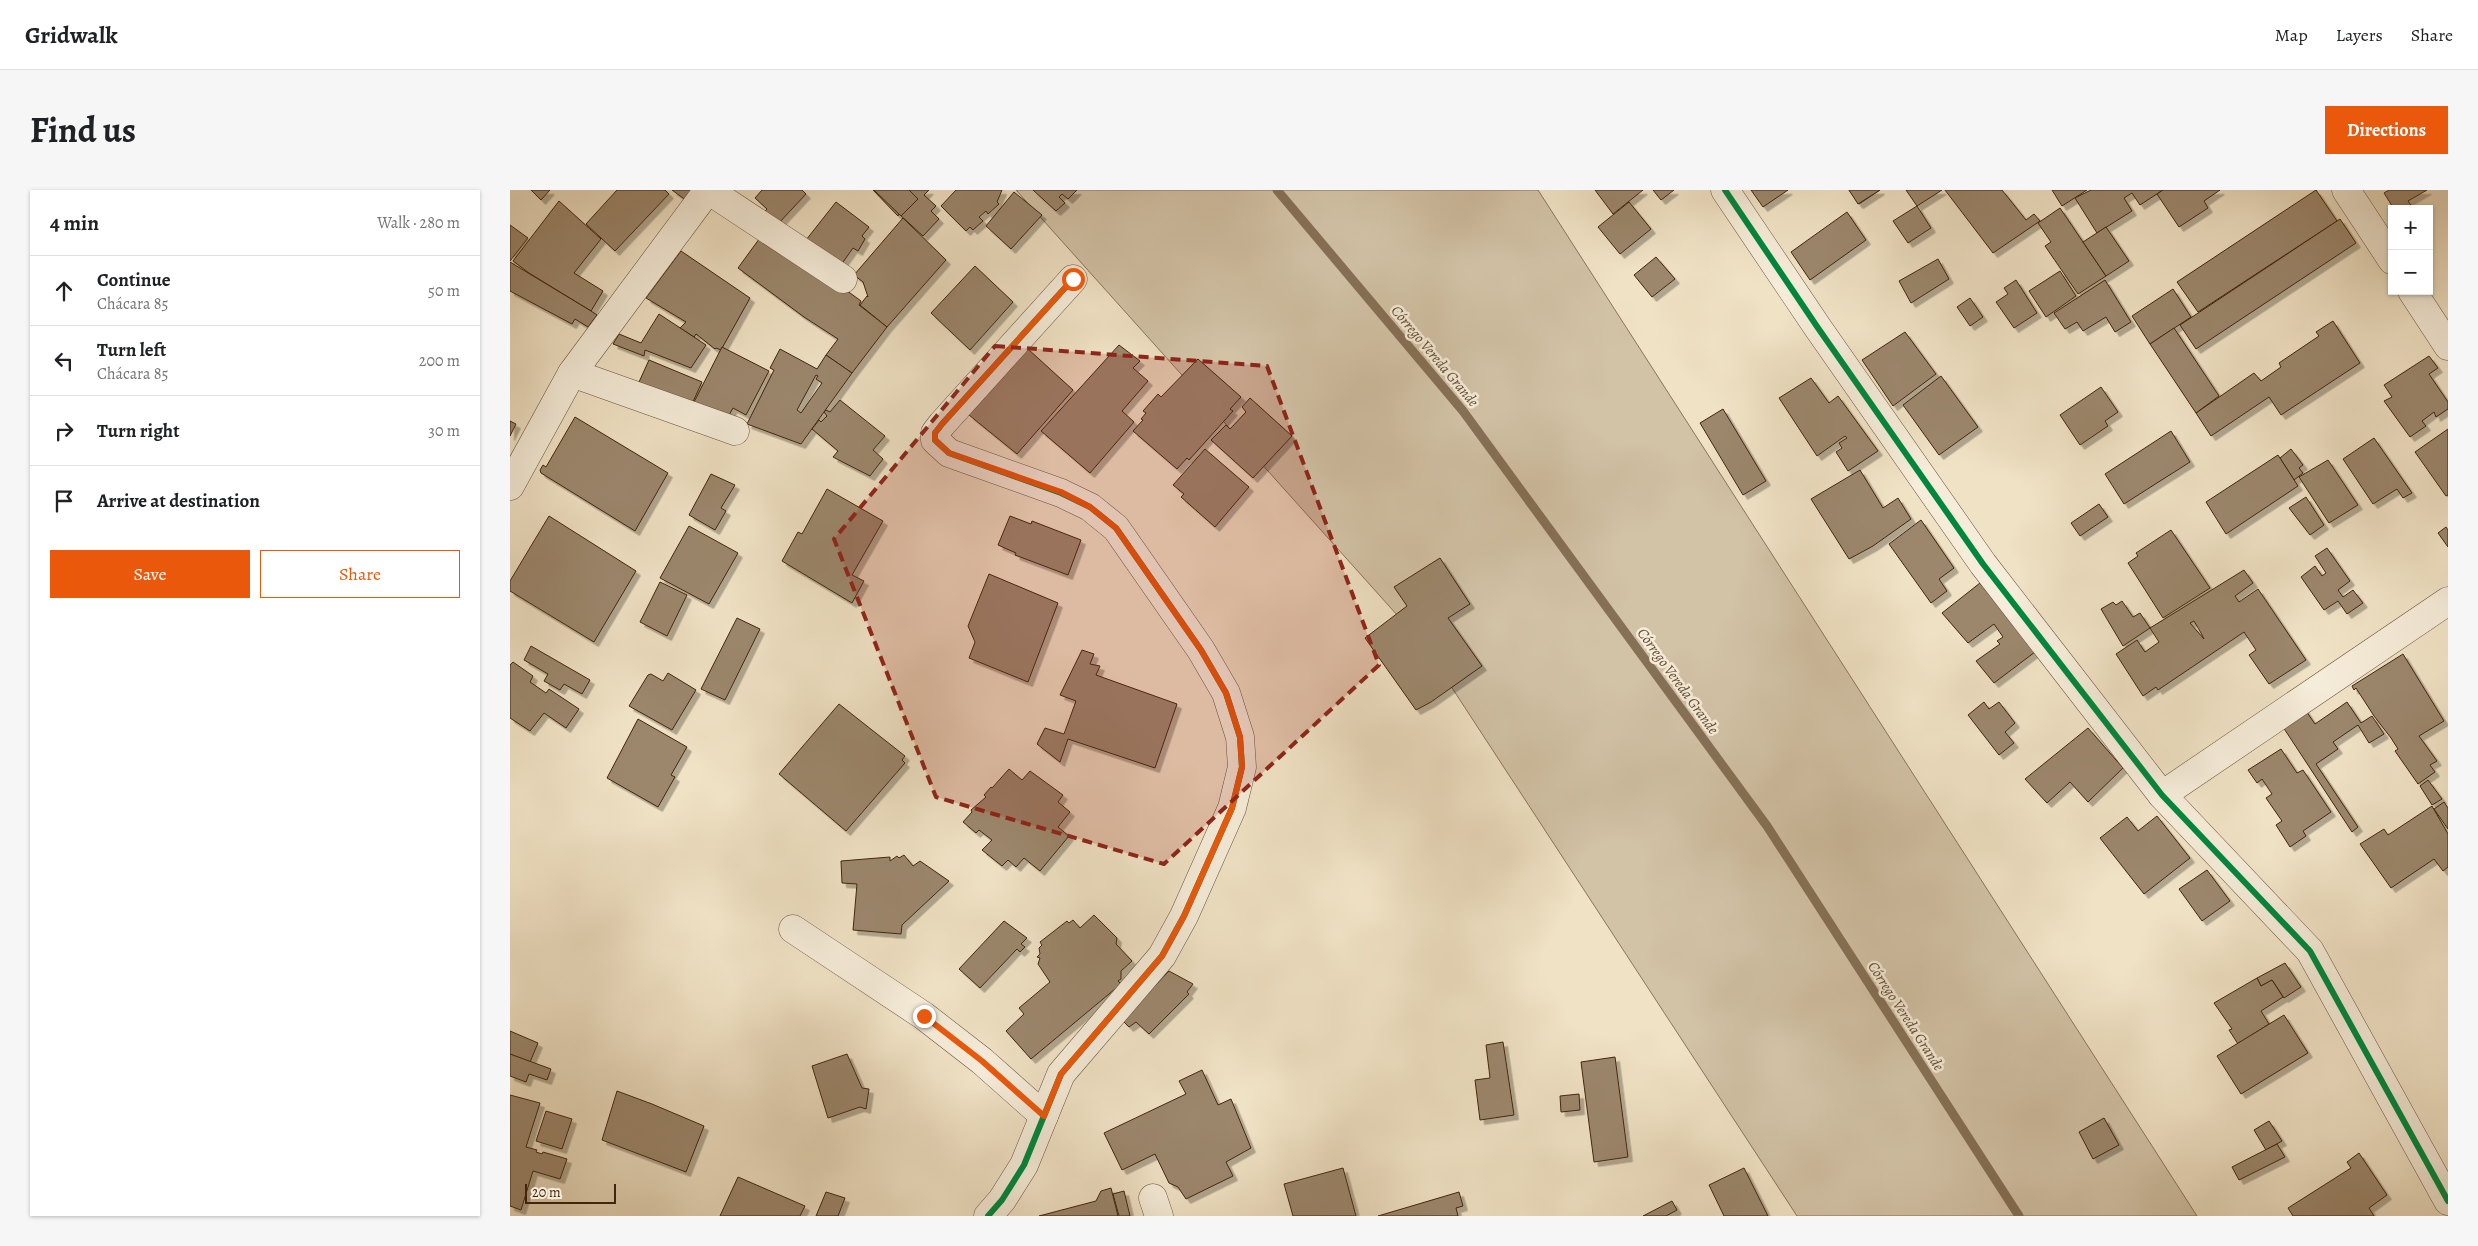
<!DOCTYPE html>
<html lang="en">
<head>
<meta charset="utf-8">
<style>
  body { margin:0; font-family:Alegreya,serif; background:#f6f6f6; color:#202124 }
  .controls { position:absolute; right:15px; top:15px; display:grid; overflow:hidden; border-radius:0px; box-shadow:0 1px 4px #0004 }
  .controls button { width:45px; height:45px; display:grid; place-items:center; padding:0; border:0; border-bottom:1px solid #e0e0e0; background:#fff; color:#202124; font:25px sans-serif }
  .scale { position:absolute; left:15px; bottom:12px; width:91px; box-sizing:border-box; padding-left:5px; border:2px solid #41250d; border-top:0; font-size:14px; line-height:18px; white-space:nowrap; color:#41250d; -webkit-text-stroke:4px #f5ecd9; paint-order:stroke }
  .stop { position:absolute; width:15px; height:15px; margin:-11px; border:4px solid #ea580c; border-radius:50%; background:#fff }
  .stop.end { background:#ea580c; border-color:#fff; box-shadow:0 1px 5px #0008 }
  .list { margin:0; padding:0; list-style:none }
  h2 { display:flex; justify-content:space-between; align-items:center; height:65px; margin:0; padding:0 20px; font-size:21px }
  h2 small { font-size:16px; font-weight:400; color:#757577 }
  .list li { display:grid; grid-template-columns:32px 1fr auto; gap:15px; align-items:center; box-sizing:border-box; height:70px; padding:0 20px; border-top:1px solid #e0e0e0 }
  .list b { display:block; font-size:19px; white-space:nowrap }
  .list p { margin:0; font-size:16px; white-space:nowrap; color:#757577 }
  .list em { font-size:16px; font-style:normal; color:#757577 }
  .actions { display:flex; gap:10px; padding:15px 20px }
  .actions a { flex:1; padding:11px 0; border:1px solid #ea580c; border-radius:0px; text-align:center; font-size:18px; color:#ea580c }
  .actions .main { background:#ea580c; color:#fff }
  .icon { flex:none; width:28px; height:28px; fill:none; stroke:currentColor; stroke-width:2; stroke-linecap:round; stroke-linejoin:round }
  .map { position:relative; flex:none; width:1938px; height:1026px; overflow:hidden; border-radius:0px }
  header { display:flex; align-items:center; gap:30px; box-sizing:border-box; height:70px; padding:0 25px; background:#fff; border-bottom:1px solid #e0e0e0 }
  header strong { font-size:24px }
  nav { display:flex; gap:28px; margin-inline-start:auto; font-size:18px }
  .intro { display:flex; align-items:center; justify-content:space-between; box-sizing:border-box; height:120px; padding:0 30px }
  h1 { margin:0; font-size:35px }
  .button { padding:12px 22px; border-radius:0px; background:#ea580c; color:#fff; font-size:18px; font-weight:700 }
  main { display:flex; gap:30px; padding:0 30px }
  aside { flex:1; background:#fff; border-radius:0px; box-shadow:0 1px 4px #0004 }
  .map>svg:first-child { display:block }
  .green { fill:#d2c2a6; stroke:#8a745a }
  .lines { fill:none; stroke-linecap:round; stroke-linejoin:round }
  .stream { stroke:#867056; stroke-width:9 }
  .building { fill:#9c876d; stroke:#41250d; fill-rule:evenodd; filter:url(#shadow) }
  .street-casing { stroke:#6d543b; stroke-width:29 }
  .street { stroke:#f5ecd9; stroke-width:28 }
  .cycleway-casing { stroke:#f5ecd9; stroke-width:9 }
  .cycleway { stroke:#00873e; stroke-width:6 }
  .route { stroke:#ea580c; stroke-width:6 }
  .marked { fill:#8f2418; fill-opacity:0.2; stroke:#8f2418; stroke-width:4; stroke-dasharray:10 6; stroke-linejoin:round }
  .labels { text-anchor:middle; dominant-baseline:central; stroke-width:5; stroke-linejoin:round; paint-order:stroke }
  .water-label { font-size:15px; font-style:italic; fill:#644a31; stroke:#f5ecd9 }
</style>
</head>
<body>
<header>
<strong>Gridwalk</strong>
<nav><a>Map</a><a>Layers</a><a>Share</a></nav>
</header>
<div class="intro"><h1>Find us</h1><a class="button">Directions</a></div>
<main>
<aside>
<h2>4 min<small>Walk · 280 m</small></h2>
<ul class="list">
<li><svg class="icon" aria-label="ahead" viewBox="0 0 24 24"><path d="M12 20V5M6 11l6-6 6 6"/></svg><div><b>Continue</b><p>Chácara 85</p></div><em>50 m</em></li>
<li><svg class="icon" aria-label="left" viewBox="0 0 24 24"><path d="M17 20v-9H6M10 6l-5 5 5 5"/></svg><div><b>Turn left</b><p>Chácara 85</p></div><em>200 m</em></li>
<li><svg class="icon" aria-label="right" viewBox="0 0 24 24"><path d="M7 20v-9h11M14 6l5 5-5 5"/></svg><div><b>Turn right</b></div><em>30 m</em></li>
<li><svg class="icon" aria-label="arrive" viewBox="0 0 24 24"><path d="M6 21V4h12l-3 4 3 4H6"/></svg><div><b>Arrive at destination</b></div></li>
</ul>
<div class="actions"><a class="main">Save</a><a>Share</a></div>
</aside>
<div class="map">
<svg width="1938" height="1026" viewBox="0 0 1938 1026">
  <defs>
    <filter id="shadow"><feDropShadow dx="4.5" dy="4.5" stdDeviation="0" flood-color="#0004"/></filter>
  </defs>
  <rect width="100%" height="100%" fill="#f0e2c5"/>
  <filter id="stains"><feTurbulence type="fractalNoise" baseFrequency=".004" numOctaves="4"/><feColorMatrix values="0 0 0 0 .2 0 0 0 0 .09 0 0 0 0 .02 0 0 0 .5 -.17"/></filter>
  <radialGradient id="worn" r=".72"><stop offset=".6" stop-color="#630" stop-opacity="0"/><stop offset="1" stop-color="#630" stop-opacity=".3"/></radialGradient>
  <polygon class="green" points="506,0 1028,0 1687,1026 1287,1026 914,455"/>
  <g class="lines">
    <polyline class="stream" points="767,0 953,221 1257,636 1509,1026"/>
  </g>
  <g class="building">
    <polygon points="21,0 40,0 31,10"/>
    <polygon points="107,0 155,0 159,4 105,61 76,34"/>
    <polygon points="162,0 184,0 177,11"/>
    <polygon points="252,0 292,0 296,4 268,34 254,22 257,19 245,8"/>
    <polygon points="363,0 419,0 414,5 426,16 421,21 429,29 413,46 389,24 388,26"/>
    <polygon points="364,0 399,0 408,9 391,26"/>
    <polygon points="446,0 492,0 487,12 489,14 478,24 476,21 469,27 473,31 463,40 460,37 456,41 431,16"/>
    <polygon points="523,0 567,0 558,9 552,4 549,7 555,13 546,21"/>
    <polygon points="1085,0 1133,0 1103,24"/>
    <polygon points="1143,0 1164,0 1151,10"/>
    <polygon points="1241,0 1278,0 1253,17"/>
    <polygon points="1339,0 1370,0 1349,14"/>
    <polygon points="1339,0 1370,0 1348,14"/>
    <polygon points="1396,0 1432,0 1407,16"/>
    <polygon points="1435,0 1492,0 1516,30 1524,24 1530,31 1483,63"/>
    <polygon points="1542,0 1577,0 1552,16"/>
    <polygon points="1581,0 1653,0 1630,15 1622,3 1614,8 1622,21 1587,43 1565,8"/>
    <polygon points="1653,0 1710,0 1694,11 1698,18 1669,37 1647,4"/>
    <polygon points="1806,0 1827,31 1688,122 1667,92"/>
    <polygon points="1879,0 1917,0 1898,11 1903,18 1901,19 1884,19 1874,3"/>
    <polygon points="504,2 532,25 501,59 476,36"/>
    <polygon points="49,11 91,49 64,83 93,101 81,121 19,83 3,71"/>
    <polygon points="326,12 359,37 352,46 355,49 348,61 343,58 331,75 296,50"/>
    <polygon points="1119,12 1141,39 1110,64 1088,37"/>
    <polygon points="1407,16 1421,38 1398,53 1383,31"/>
    <polygon points="1550,18 1596,86 1568,104 1535,56 1541,52 1528,33"/>
    <polygon points="1337,22 1356,50 1300,90 1281,62"/>
    <polygon points="393,28 436,70 377,137 350,115 357,106 358,107 353,92 344,85"/>
    <polygon points="1830,29 1846,53 1686,159 1670,135"/>
    <polygon points="0,35 18,48 0,71"/>
    <polygon points="1596,37 1619,71 1596,86 1573,52"/>
    <polygon points="255,41 351,111 349,115 377,137 342,183 316,165 328,149 294,127 228,78"/>
    <polygon points="171,61 240,108 211,160 206,158 205,159 186,144 184,147 170,138 176,132 136,108"/>
    <polygon points="1146,67 1165,89 1142,107 1124,85"/>
    <polygon points="1428,69 1439,89 1401,113 1389,91"/>
    <polygon points="0,72 81,121 87,125 78,137 65,129 62,134 0,101"/>
    <polygon points="465,76 503,112 460,160 421,123"/>
    <polygon points="1550,81 1566,106 1536,127 1519,101"/>
    <polygon points="1506,90 1527,123 1504,138 1486,112 1498,104 1494,98"/>
    <polygon points="1595,90 1621,132 1605,142 1596,127 1573,141 1567,132 1555,139 1544,123"/>
    <polygon points="1663,99 1681,127 1640,154 1622,126"/>
    <polygon points="1460,108 1473,127 1460,136 1447,117"/>
    <polygon points="149,124 196,155 181,178 135,160 134,166 103,154 109,144 131,153"/>
    <polygon points="1823,131 1850,173 1771,225 1759,207 1701,246 1686,223 1744,183 1751,191 1771,177 1769,173 1809,146 1806,142"/>
    <polygon points="1664,138 1709,206 1686,223 1640,154"/>
    <polygon points="1395,142 1426,184 1383,216 1352,170"/>
    <polygon points="609,155 630,171 623,178 638,191 612,221 624,232 580,283 531,241"/>
    <polygon points="212,157 259,181 236,225 223,218 218,227 183,214"/>
    <path d="M270 159 307 179 316 165 342 183 291 254 237 234 264 180 260 178ZM306 185 308 186 306 189 312 193 291 223 287 220Z"/>
    <polygon points="518,159 563,200 507,264 459,225"/>
    <polygon points="1919,166 1928,178 1919,184 1938,212 1938,219 1926,227 1924,222 1912,231 1916,236 1900,247 1874,211 1882,207 1874,195"/>
    <polygon points="688,169 731,207 720,219 723,221 679,270 677,268 667,279 623,241 633,230 631,229 636,223 633,221 648,204 651,207"/>
    <polygon points="139,170 192,192 182,214 129,192"/>
    <polygon points="1431,186 1468,237 1429,265 1393,215"/>
    <polygon points="1301,188 1319,213 1328,206 1368,261 1338,281 1326,262 1332,258 1329,253 1337,248 1335,246 1307,266 1269,208"/>
    <polygon points="1591,197 1608,222 1595,231 1598,236 1570,255 1550,225"/>
    <polygon points="740,208 782,246 743,288 701,250 716,235 720,239 736,222 732,217"/>
    <polygon points="330,210 375,246 363,260 373,269 360,286 323,267 328,261 302,239 309,230 311,232 317,226 314,222 316,220 320,222"/>
    <polygon points="1213,219 1256,291 1233,305 1190,233"/>
    <polygon points="65,227 158,283 125,341 31,283 30,280 33,275 36,277"/>
    <polygon points="0,231 6,234 0,246"/>
    <polygon points="1938,239 1938,305 1936,306 1905,262"/>
    <polygon points="1661,241 1680,272 1614,314 1595,284"/>
    <polygon points="1864,248 1902,303 1893,308 1887,299 1863,314 1833,269"/>
    <polygon points="695,259 739,297 705,337 671,307 674,304 663,295"/>
    <polygon points="1781,259 1793,275 1789,278 1793,283 1784,290 1770,268"/>
    <polygon points="1768,265 1788,296 1716,344 1696,312"/>
    <polygon points="1818,270 1848,315 1819,333 1789,287"/>
    <polygon points="1350,280 1373,318 1388,308 1401,329 1363,356 1339,369 1301,309"/>
    <polygon points="201,284 225,295 211,318 216,321 205,340 179,325"/>
    <polygon points="317,299 373,331 342,385 354,391 342,413 272,371 288,342 292,344"/>
    <polygon points="1796,307 1814,335 1800,345 1779,318"/>
    <polygon points="1589,314 1598,327 1570,346 1561,333"/>
    <polygon points="39,326 126,381 84,452 0,401 0,391"/>
    <polygon points="500,326 521,334 522,331 571,350 558,385 505,365 506,363 488,355"/>
    <polygon points="1411,330 1444,378 1429,389 1437,401 1421,413 1379,354"/>
    <polygon points="179,336 228,363 199,414 150,388"/>
    <polygon points="1936,337 1938,340 1938,357 1928,343"/>
    <polygon points="1661,340 1700,398 1653,428 1618,373 1628,366 1626,363"/>
    <polygon points="1817,358 1840,391 1828,400 1833,407 1843,400 1853,413 1837,424 1828,411 1814,420 1791,387 1805,376 1812,386 1816,383 1805,366"/>
    <polygon points="930,368 960,414 938,428 972,476 921,512 906,520 855,448 897,416 884,397"/>
    <path d="M1734 380 1743 393 1725 406 1729 412 1748 399 1796 470 1759 494 1739 465 1746 460 1734 442 1648 500 1646 497 1633 506 1606 464 1627 450 1635 462 1649 452 1640 438ZM1684 431 1691 443 1694 449 1680 433Z"/>
    <polygon points="479,384 548,413 518,492 459,468 465,452 458,436"/>
    <polygon points="150,392 177,405 157,446 130,432"/>
    <polygon points="1470,393 1525,462 1484,493 1466,471 1490,454 1487,451 1493,447 1484,434 1458,453 1432,423"/>
    <polygon points="1612,411 1623,427 1630,423 1640,438 1613,456 1591,419 1603,412 1606,415"/>
    <polygon points="227,428 250,439 215,510 191,499"/>
    <polygon points="21,456 80,490 72,504 54,494 50,500 34,491 38,484 14,470"/>
    <polygon points="572,460 584,464 580,474 590,476 586,485 667,514 645,578 558,549 550,572 527,554 535,538 554,544 566,511 550,505"/>
    <polygon points="1893,464 1934,531 1909,546 1927,571 1920,575 1925,582 1908,594 1885,561 1888,559 1881,548 1864,526 1846,498 1844,500 1842,496"/>
    <polygon points="3,472 23,486 20,492 36,503 39,499 69,519 56,538 34,523 20,541 0,528 0,475"/>
    <polygon points="158,483 186,500 162,540 119,516 138,485 141,484 153,491"/>
    <polygon points="1474,512 1479,519 1489,512 1505,533 1495,542 1504,553 1489,565 1458,525"/>
    <polygon points="1837,512 1851,533 1862,526 1874,544 1859,553 1848,535 1823,552 1828,559 1806,574 1848,637 1842,642 1773,537 1794,518 1805,534"/>
    <polygon points="329,514 395,566 392,570 395,573 336,641 269,584"/>
    <polygon points="128,529 177,557 161,585 165,587 148,617 97,588"/>
    <polygon points="1578,538 1613,578 1578,612 1560,592 1537,613 1515,589"/>
    <polygon points="1771,559 1787,583 1793,580 1821,622 1793,641 1796,646 1780,657 1766,635 1772,631 1756,608 1762,604 1752,589 1747,593 1738,580"/>
    <polygon points="499,579 512,590 520,581 553,605 548,612 560,622 548,637 559,646 530,681 514,668 506,677 498,670 492,676 472,660 482,650 469,640 466,643 453,632 462,622 461,620 476,607 474,605 481,597 482,598"/>
    <polygon points="1918,590 1932,609 1922,615 1910,596"/>
    <polygon points="1934,612 1938,618 1938,639 1924,619"/>
    <polygon points="1922,616 1938,644 1938,677 1933,681 1924,669 1881,698 1850,654 1874,639 1878,645"/>
    <polygon points="1647,626 1680,668 1634,704 1590,648 1617,627 1628,641"/>
    <polygon points="394,665 403,676 410,671 439,691 392,735 391,744 343,740 347,694 332,693 331,671 380,667 380,671 387,666 389,668"/>
    <polygon points="1697,680 1720,711 1692,731 1669,699"/>
    <polygon points="584,725 607,748 606,754 622,771 611,781 611,789 608,791 611,794 521,869 496,841 514,824 509,818 540,792 528,774 530,768 527,767 530,764 529,758 532,755 530,752 557,731 559,733 563,730 570,738"/>
    <polygon points="494,731 517,748 511,754 515,757 510,762 507,759 470,798 449,779"/>
    <polygon points="1775,773 1791,797 1774,808 1762,790 1751,796 1747,788"/>
    <polygon points="659,781 683,794 677,802 679,804 639,844 626,832 619,837 612,830"/>
    <polygon points="1747,788 1751,796 1762,790 1773,807 1751,821 1759,834 1728,854 1719,840 1722,839 1704,813"/>
    <polygon points="1774,825 1798,863 1731,904 1707,866"/>
    <polygon points="0,841 28,853 20,872 0,864"/>
    <polygon points="993,852 1004,925 970,930 965,890 980,888 976,855"/>
    <polygon points="0,864 41,879 37,890 19,884 16,892 0,886"/>
    <polygon points="337,864 352,898 359,899 356,919 350,917 318,928 302,876"/>
    <polygon points="1105,867 1118,967 1084,972 1071,872"/>
    <polygon points="692,880 708,915 721,909 741,958 716,972 723,986 676,1009 668,997 659,993 645,964 612,980 594,943 676,904 669,891"/>
    <polygon points="107,901 142,914 194,936 176,982 92,950"/>
    <polygon points="1069,904 1070,920 1051,922 1050,906"/>
    <polygon points="0,905 30,913 16,957 27,960 26,962 32,964 33,962 57,969 50,989 23,981 11,1020 0,1016"/>
    <polygon points="36,921 62,929 52,959 26,951"/>
    <polygon points="1594,928 1609,955 1583,969 1569,942"/>
    <polygon points="1759,931 1772,951 1756,960 1744,940"/>
    <polygon points="1767,954 1775,967 1729,990 1722,977"/>
    <polygon points="1849,963 1877,1005 1859,1018 1864,1026 1783,1026 1778,1018 1841,978 1837,972"/>
    <polygon points="833,978 846,1026 783,1026 774,994"/>
    <polygon points="1234,978 1258,1026 1214,1026 1199,995"/>
    <polygon points="228,987 295,1016 290,1026 210,1026"/>
    <polygon points="601,998 608,1026 529,1026 586,1011 591,1001"/>
    <polygon points="614,1001 620,1026 609,1026 603,1004"/>
    <polygon points="316,1002 335,1008 328,1026 306,1026"/>
    <polygon points="949,1002 953,1016 946,1018 948,1026 868,1026"/>
    <polygon points="1162,1011 1167,1020 1156,1026 1133,1026"/>
  </g>
  <g class="lines">
    <defs>
      <g id="street">
        <polyline points="198,0 333,89"/>
        <polyline points="1215,0 1308,138 1473,374 1652,605 1800,761 1938,1011"/>
        <polyline points="1836,0 1882,70"/>
        <polyline points="1902,101 1938,156"/>
        <polyline points="62,183 198,0"/>
        <polyline points="0,296 62,183 225,241"/>
        <polyline points="1652,605 1938,411"/>
        <polyline points="283,739 414,826 472,871 534,926"/>
        <polyline points="643,1008 649,1026"/>
        <polyline points="478,1026 492,1010 514,975 551,884 652,766 674,726 722,618 732,577 730,547 716,503 691,460 606,338 580,317 551,303 439,263 425,250 425,243 432,234 563,89"/>
      </g>
    </defs>
    <use href="#street" class="street-casing"/>
    <use href="#street" class="street"/>
    <defs>
      <g id="cycleway">
        <polyline points="1215,0 1308,138 1473,374 1652,605 1800,761 1938,1011"/>
        <polyline points="478,1026 492,1010 514,975 551,884 652,766 674,726 722,618 732,577 730,547 716,503 691,460 606,338 580,317 551,303 439,263 425,250 425,243 432,234 563,89"/>
      </g>
    </defs>
    <use href="#cycleway" class="cycleway-casing"/>
    <use href="#cycleway" class="cycleway"/>
  </g>
  <g class="lines">
    <polyline class="route" points="414,826 472,871 534,926 551,884 652,766 674,726 722,618 732,577 730,547 716,503 691,460 606,338 580,317 551,302 439,263 425,250 425,243 432,234 563,89"/>
  </g>
  <path class="marked" d="M485 156 757 176 869 475 654 674 426 607 324 349Z"/>
  <g class="labels">
    <g class="water-label">
      <text transform="translate(925 166) rotate(50)">Córrego Vereda Grande</text>
      <text transform="translate(1168 491) rotate(54)">Córrego Vereda Grande</text>
      <text transform="translate(1396 826) rotate(57)">Córrego Vereda Grande</text>
    </g>
  </g>
  <rect width="100%" height="100%" filter="url(#stains)"/>
  <rect width="100%" height="100%" fill="url(#worn)"/>
</svg>
<div class="controls">
<button>+</button>
<button>−</button>
</div>
<div class="scale">20 m</div>
<div class="stop" style="left:563px;top:89px"></div>
<div class="stop end" style="left:414px;top:826px"></div>
</div>
</main>
</body>
</html>
